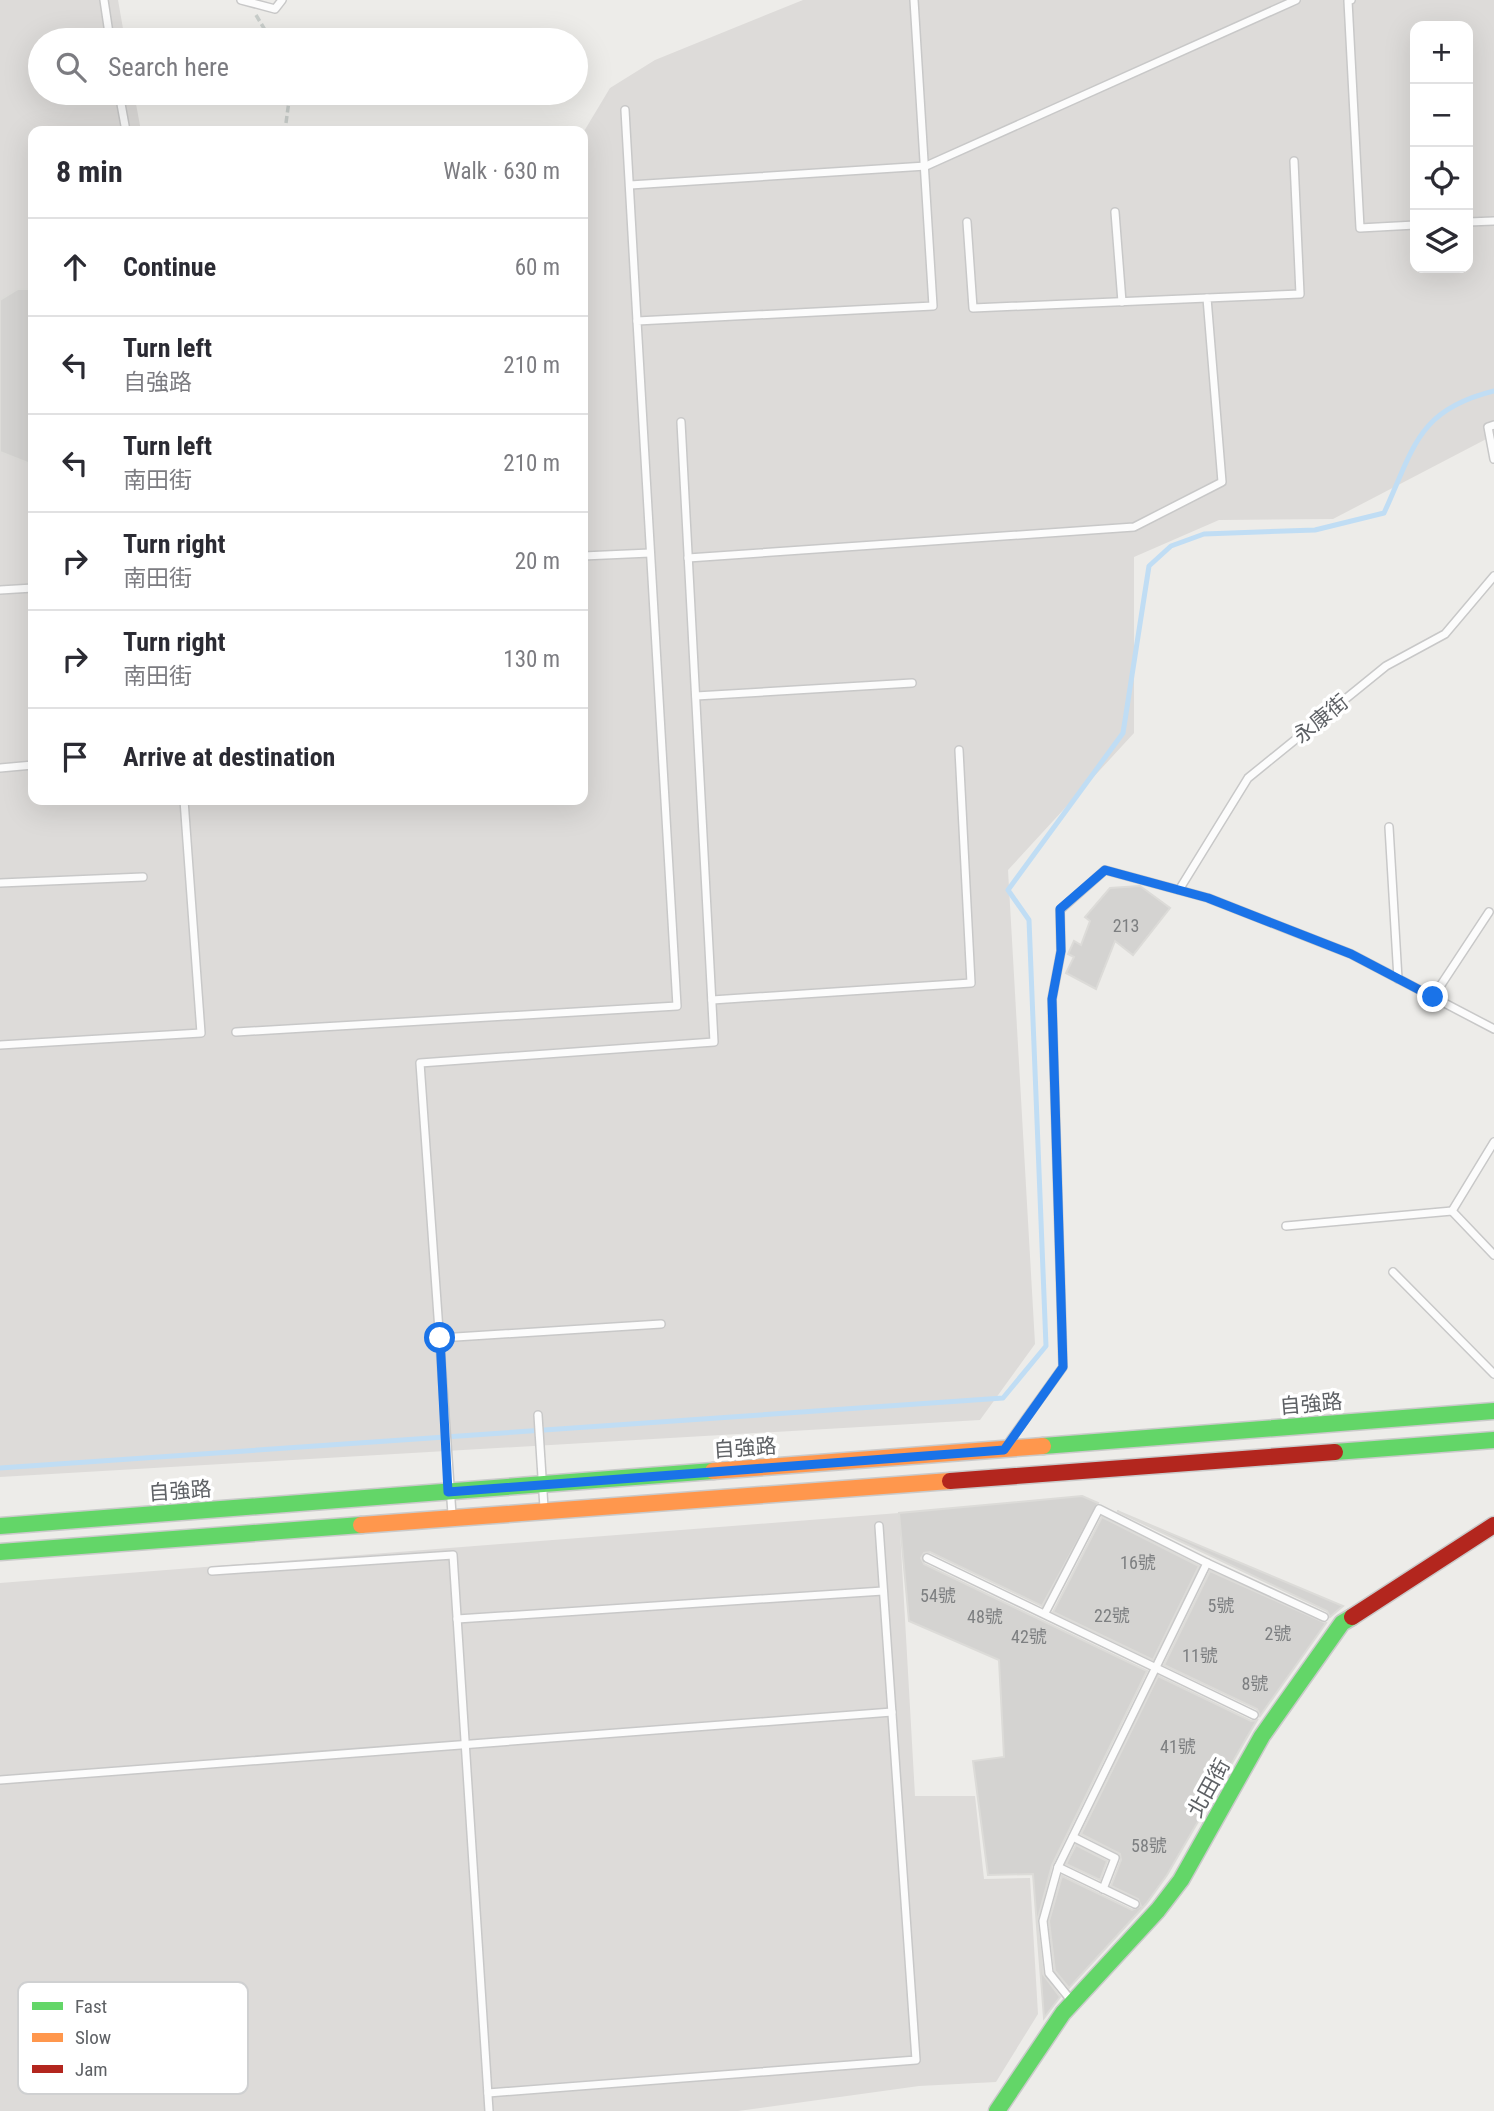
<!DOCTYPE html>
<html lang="en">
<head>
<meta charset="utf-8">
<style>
  body { margin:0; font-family:"Roboto Condensed","Noto Sans TC",sans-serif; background:#f2f2f3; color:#2b2b33 }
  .controls { position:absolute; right:21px; top:21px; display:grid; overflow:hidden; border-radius:14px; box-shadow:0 7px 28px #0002 }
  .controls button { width:63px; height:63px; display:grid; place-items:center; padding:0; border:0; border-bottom:2px solid #e1e1e2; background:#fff; color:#2b2b33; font:35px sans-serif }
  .stop { position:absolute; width:21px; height:21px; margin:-16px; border:5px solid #1a73e8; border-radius:50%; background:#fff }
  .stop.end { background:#1a73e8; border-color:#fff; box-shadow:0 2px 7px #0008 }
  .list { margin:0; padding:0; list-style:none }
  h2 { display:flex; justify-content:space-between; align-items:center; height:91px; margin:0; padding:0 28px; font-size:30px }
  h2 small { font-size:23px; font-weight:400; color:#7c7c81 }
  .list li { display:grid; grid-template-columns:46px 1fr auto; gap:21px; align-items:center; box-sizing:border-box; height:98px; padding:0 28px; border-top:2px solid #e1e1e2 }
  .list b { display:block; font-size:26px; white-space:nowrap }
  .list p { margin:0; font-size:23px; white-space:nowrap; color:#7c7c81 }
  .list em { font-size:23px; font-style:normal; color:#7c7c81 }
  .icon { flex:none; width:38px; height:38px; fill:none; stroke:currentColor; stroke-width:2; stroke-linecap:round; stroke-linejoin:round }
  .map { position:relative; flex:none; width:1494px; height:2111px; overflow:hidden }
  .search { position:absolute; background:#fff; box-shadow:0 7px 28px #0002; left:28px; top:28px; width:560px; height:77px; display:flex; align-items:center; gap:18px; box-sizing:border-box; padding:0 24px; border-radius:38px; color:#7c7c81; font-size:26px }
  .panel { position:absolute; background:#fff; box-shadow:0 7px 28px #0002; left:28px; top:126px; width:560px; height:679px; border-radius:14px }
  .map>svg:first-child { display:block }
  .industrial { fill:#dddbd9; fill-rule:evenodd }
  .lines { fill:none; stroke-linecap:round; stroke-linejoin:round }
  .stream { stroke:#c0ddf4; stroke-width:5 }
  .building { fill:#d4d3d1; stroke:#dcdbd8; stroke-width:2 }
  .lane-casing { stroke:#c8c8c8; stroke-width:10 }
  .fast-casing { stroke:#cacaca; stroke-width:19 }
  .slow-casing { stroke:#cacaca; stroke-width:19 }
  .jam-casing { stroke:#cacaca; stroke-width:19 }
  .path { stroke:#c9cecb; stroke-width:3.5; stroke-dasharray:7 3.5; stroke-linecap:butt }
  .lane { stroke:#fcfcfc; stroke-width:7 }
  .fast { stroke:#63d668; stroke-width:16 }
  .slow { stroke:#ff974d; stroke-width:16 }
  .jam { stroke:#b3261e; stroke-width:16 }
  .route { stroke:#1a73e8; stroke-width:9 }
  .labels { text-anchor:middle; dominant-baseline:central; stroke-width:7; stroke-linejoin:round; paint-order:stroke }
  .number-label { font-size:18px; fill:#7d7f81 }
  .street-label { font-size:21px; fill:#5e6165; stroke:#fff }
  .key { fill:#fff; stroke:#cfd0d1; stroke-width:2 }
  .key-label { font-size:19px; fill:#5e6165 }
</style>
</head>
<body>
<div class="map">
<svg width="1494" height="2111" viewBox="0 0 1494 2111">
  <rect width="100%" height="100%" fill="#edece9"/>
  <g class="industrial">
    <path d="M0 0H118L125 40H40V93H134L141 131H33V800H583V133L610 88 655 60 803 0H1494V435L1333 519 1219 520 1134 557V733L1008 870 1035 1344 980 1420 0 1477ZM1415 26H1468V268H1415Z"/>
    <polygon points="899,1513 915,1796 975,1796 984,1879 1030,1878 1038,2014 996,2082 919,2086 738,2111 0,2111 0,1583"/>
  </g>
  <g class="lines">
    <path class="stream" d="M0 1468 1003 1398 1046 1346 1029 920 1008 890 1123 733 1149 566 1171 546 1204 534 1315 530 1384 513C1414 448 1417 410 1494 391"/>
  </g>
  <g class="building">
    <polygon points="18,289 33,289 33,465 0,452 0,300"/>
    <polygon points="1140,886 1170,908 1133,955 1115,941 1096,989 1066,973 1074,957 1068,954 1074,941 1081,945 1090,921 1085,917 1110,888"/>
    <polygon points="1082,1496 1098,1503 1042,1606 930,1552 924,1553 921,1558 924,1564 1147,1671 1052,1865 1037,1922 1043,1974 1060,1997 1044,2018 1033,1874 988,1875 973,1761 1004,1757 999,1660 909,1621 899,1513"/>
    <polygon points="1117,1511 1343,1606 1330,1617 1327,1611"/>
    <polygon points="1102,1517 1199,1566 1153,1660 1053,1612"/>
    <polygon points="1210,1571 1326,1623 1260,1716 1257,1709 1164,1665"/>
    <polygon points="1158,1676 1251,1721 1257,1720 1167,1875 1146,1904 1069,1988 1055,1971 1049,1921 1062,1876 1132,1910 1141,1906 1138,1899 1111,1886 1121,1860 1120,1854 1081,1834"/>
    <polygon points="1076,1845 1107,1861 1100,1880 1066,1864"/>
  </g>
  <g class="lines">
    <defs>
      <g id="lane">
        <polyline points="104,0 110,40"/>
        <polyline points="241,0 275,9 282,0"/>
        <polyline points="1351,0 1348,1 1360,228 1415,225"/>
        <polyline points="119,93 126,131"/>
        <polyline points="625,110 637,321"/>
        <polyline points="630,185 926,166 1296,0"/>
        <polyline points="1115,212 1122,302"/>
        <polyline points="967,222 973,308 1207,298"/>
        <polyline points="1468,222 1494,221"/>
        <polyline points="1494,425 1488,427 1494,459"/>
        <polyline points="583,556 650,553"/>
        <polyline points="688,558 1134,527 1222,482 1207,298 1300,294 1294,161"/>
        <polyline points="0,590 33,588"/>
        <polyline points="696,696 912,683"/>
        <polyline points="0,768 33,765"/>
        <polyline points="1389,827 1398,979"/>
        <polyline points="0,883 143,877"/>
        <polyline points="1179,890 1248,778 1386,666 1445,634 1494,576"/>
        <polyline points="1433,997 1489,912"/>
        <polyline points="712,1000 971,983 959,750"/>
        <polyline points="236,1032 677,1006 637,321 933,306 914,0"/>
        <polyline points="0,1045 201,1033 184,800"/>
        <polyline points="1452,1211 1494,1142"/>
        <polyline points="1452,1211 1494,1255"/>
        <polyline points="1286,1226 1452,1211"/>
        <polyline points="1393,1272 1494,1374"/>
        <polyline points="440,1338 661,1324"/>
        <polyline points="538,1415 544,1508"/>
        <polyline points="1009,1442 1063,1367 1052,999 1061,951 1060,910 1105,870 1208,898 1351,954 1494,1029"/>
        <polyline points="452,1514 420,1063 714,1042 681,422"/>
        <polyline points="927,1558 1254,1715"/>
        <polyline points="1207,1563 1324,1617"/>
        <polyline points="212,1571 453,1555 489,2111"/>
        <polyline points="1045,1613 1099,1509 1207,1563 1058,1867 1043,1921 1049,1973 1070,1999"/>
        <polyline points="457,1619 883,1591"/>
        <polyline points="0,1780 892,1712"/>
        <polyline points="1073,1837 1115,1858 1103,1889"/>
        <polyline points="1058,1867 1135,1904"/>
        <polyline points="488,2093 916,2060 879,1526"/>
      </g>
      <g id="fast">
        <polyline points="1043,1446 1494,1411"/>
        <polyline points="1335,1452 1494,1440"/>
        <polyline points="0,1526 713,1471"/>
        <polyline points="0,1552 361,1525"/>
        <polyline points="997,2111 1063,2013 1158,1910 1181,1880 1262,1736 1342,1623 1352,1617"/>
      </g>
      <g id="slow">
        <polyline points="713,1471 1043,1446"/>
        <polyline points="361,1525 950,1481"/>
      </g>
      <g id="jam">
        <polyline points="950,1481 1335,1452"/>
        <polyline points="1352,1617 1494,1525"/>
      </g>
    </defs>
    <use href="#lane" class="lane-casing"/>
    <use href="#fast" class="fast-casing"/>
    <use href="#slow" class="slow-casing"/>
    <use href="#jam" class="jam-casing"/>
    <g class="path">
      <polyline points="256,15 271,40"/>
      <polyline points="286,123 290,93"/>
    </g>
    <use href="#lane" class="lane"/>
    <use href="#fast" class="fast"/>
    <use href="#slow" class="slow"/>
    <use href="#jam" class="jam"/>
  </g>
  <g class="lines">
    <polyline class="route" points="440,1338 448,1492 1004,1450 1063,1367 1052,999 1061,951 1060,909 1105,870 1208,898 1351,954 1433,997"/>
  </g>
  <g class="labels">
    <g class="number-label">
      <text x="1126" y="925">213</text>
      <text x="1138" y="1562">16號</text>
      <text x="938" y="1595">54號</text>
      <text x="1221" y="1605">5號</text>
      <text x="1112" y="1615">22號</text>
      <text x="985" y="1616">48號</text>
      <text x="1278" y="1633">2號</text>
      <text x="1029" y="1636">42號</text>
      <text x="1200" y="1655">11號</text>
      <text x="1255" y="1683">8號</text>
      <text x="1178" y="1746">41號</text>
      <text x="1149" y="1845">58號</text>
    </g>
    <g class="street-label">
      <text transform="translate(1321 719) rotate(-39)">永康街</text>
      <text transform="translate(1311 1404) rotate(-5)">自強路</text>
      <text transform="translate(745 1448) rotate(-4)">自強路</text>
      <text transform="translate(180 1491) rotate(-4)">自強路</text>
      <text transform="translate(1209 1788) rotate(-61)">北田街</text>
    </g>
  </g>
  <rect x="18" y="1982" width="230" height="112" rx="10" class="key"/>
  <rect x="32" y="2002" width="31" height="8" fill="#63d668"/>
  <rect x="32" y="2033" width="31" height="9" fill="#ff974d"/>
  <rect x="32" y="2065" width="31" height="8" fill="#b3261e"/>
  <g class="key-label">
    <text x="75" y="2013">Fast</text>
    <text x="75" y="2044">Slow</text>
    <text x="75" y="2076">Jam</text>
  </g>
</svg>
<div class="controls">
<button>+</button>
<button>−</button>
<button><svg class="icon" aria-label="locate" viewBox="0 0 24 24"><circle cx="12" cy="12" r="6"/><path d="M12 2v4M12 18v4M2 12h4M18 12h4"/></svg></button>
<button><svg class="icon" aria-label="layers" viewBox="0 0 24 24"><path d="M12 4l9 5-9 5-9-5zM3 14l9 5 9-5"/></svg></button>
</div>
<div class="stop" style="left:440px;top:1338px"></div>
<div class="stop end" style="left:1433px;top:997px"></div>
<div class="search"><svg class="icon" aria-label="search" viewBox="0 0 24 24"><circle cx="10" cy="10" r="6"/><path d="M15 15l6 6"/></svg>Search here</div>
<section class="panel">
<h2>8 min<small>Walk · 630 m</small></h2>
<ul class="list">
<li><svg class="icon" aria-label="ahead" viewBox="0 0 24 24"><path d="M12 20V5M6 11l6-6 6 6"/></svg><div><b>Continue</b></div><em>60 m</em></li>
<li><svg class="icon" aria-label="left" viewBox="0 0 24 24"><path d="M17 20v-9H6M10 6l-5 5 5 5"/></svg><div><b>Turn left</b><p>自強路</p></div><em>210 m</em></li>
<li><svg class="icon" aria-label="left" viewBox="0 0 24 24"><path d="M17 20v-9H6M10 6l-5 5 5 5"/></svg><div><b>Turn left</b><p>南田街</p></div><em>210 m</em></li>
<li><svg class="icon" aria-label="right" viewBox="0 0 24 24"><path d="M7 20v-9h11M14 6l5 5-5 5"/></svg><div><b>Turn right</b><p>南田街</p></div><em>20 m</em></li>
<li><svg class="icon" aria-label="right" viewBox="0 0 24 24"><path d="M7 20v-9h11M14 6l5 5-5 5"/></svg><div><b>Turn right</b><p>南田街</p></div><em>130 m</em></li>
<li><svg class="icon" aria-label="arrive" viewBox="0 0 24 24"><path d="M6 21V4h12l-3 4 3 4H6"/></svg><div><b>Arrive at destination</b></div></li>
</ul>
</section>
</div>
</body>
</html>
